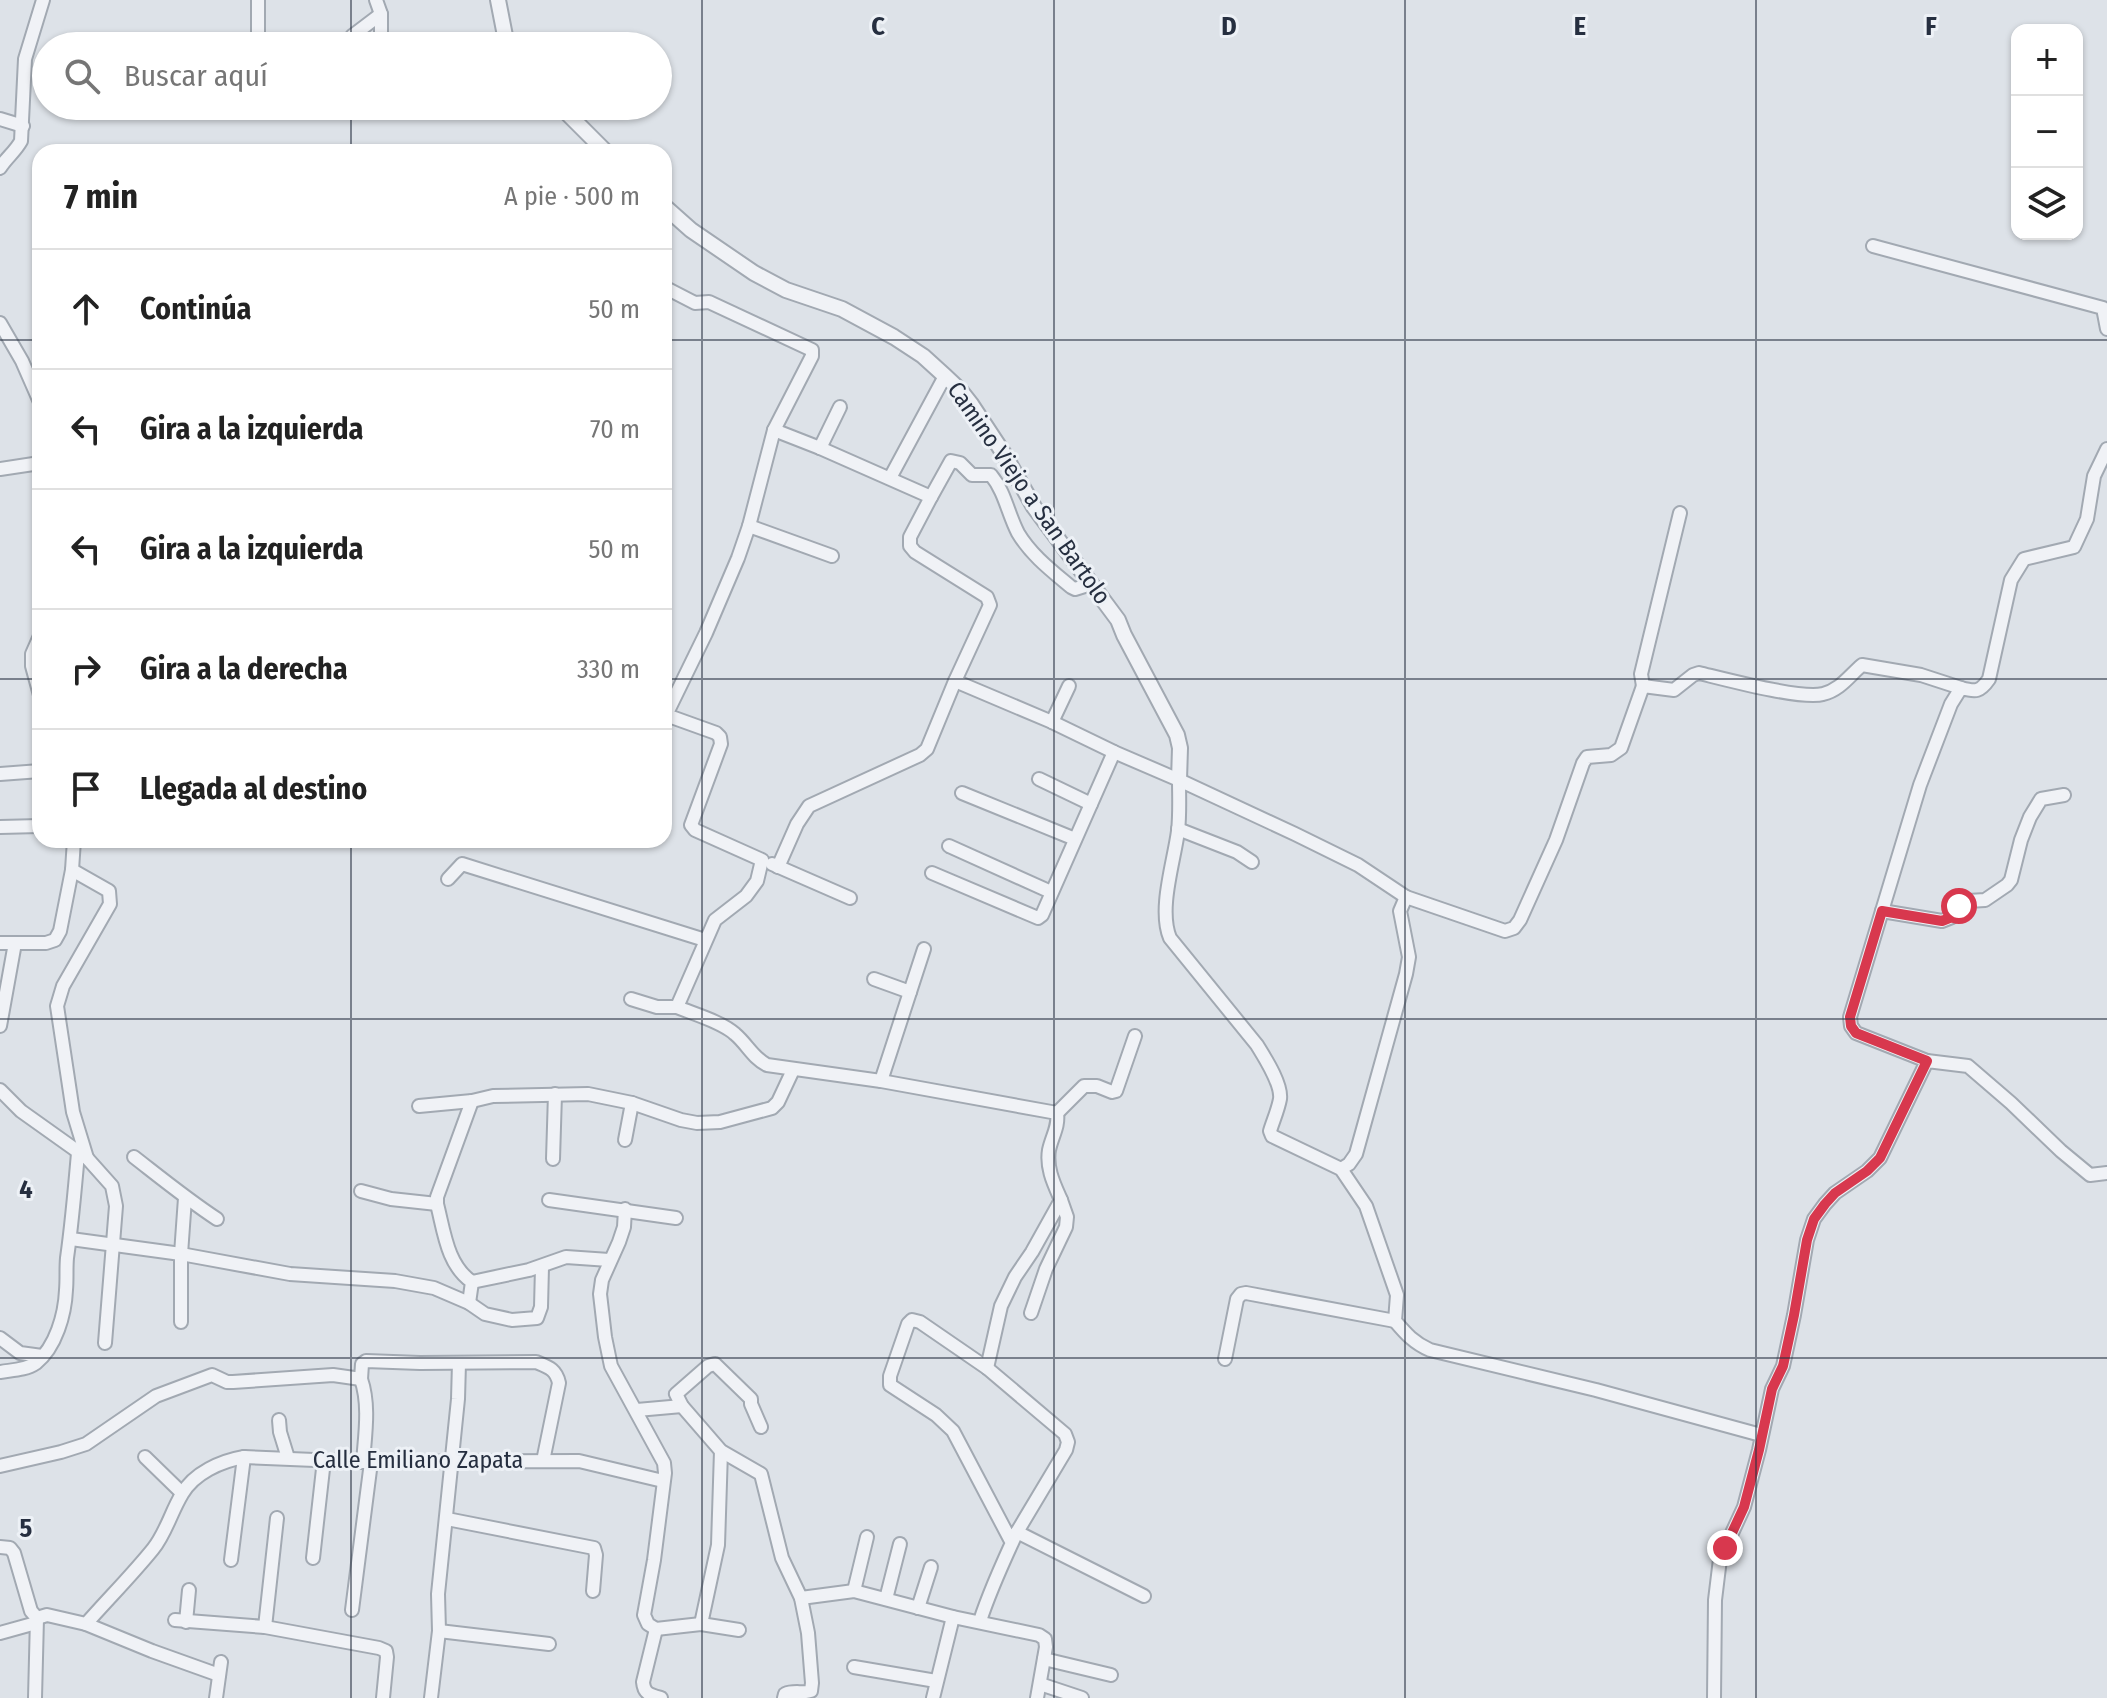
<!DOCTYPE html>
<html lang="es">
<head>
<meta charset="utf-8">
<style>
  body { margin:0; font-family:"Fira Sans Condensed",sans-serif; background:#f6f6f6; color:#222 }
  .controls { position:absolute; right:24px; top:24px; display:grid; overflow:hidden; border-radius:16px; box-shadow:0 2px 6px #0004 }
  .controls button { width:72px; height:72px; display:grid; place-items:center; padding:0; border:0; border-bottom:2px solid #e0e0e0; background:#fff; color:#222; font:40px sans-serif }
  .stop { position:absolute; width:24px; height:24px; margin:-18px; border:6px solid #d8384e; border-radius:50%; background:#fff }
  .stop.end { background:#d8384e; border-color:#fff; box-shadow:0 2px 8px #0008 }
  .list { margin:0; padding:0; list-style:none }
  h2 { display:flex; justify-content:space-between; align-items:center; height:104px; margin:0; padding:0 32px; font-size:34px }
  h2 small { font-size:26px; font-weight:400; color:#767676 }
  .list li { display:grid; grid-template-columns:52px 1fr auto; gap:24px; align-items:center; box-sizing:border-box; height:120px; padding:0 32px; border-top:2px solid #e0e0e0 }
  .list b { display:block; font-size:30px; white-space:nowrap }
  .list em { font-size:26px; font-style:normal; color:#767676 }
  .icon { flex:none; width:44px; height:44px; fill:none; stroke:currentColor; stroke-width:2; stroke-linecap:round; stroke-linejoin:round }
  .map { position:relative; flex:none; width:2107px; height:1698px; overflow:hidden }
  .search { position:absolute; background:#fff; box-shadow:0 2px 6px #0004; left:32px; top:32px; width:640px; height:88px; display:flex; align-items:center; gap:20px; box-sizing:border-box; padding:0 28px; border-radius:44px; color:#767676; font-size:30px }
  .panel { position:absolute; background:#fff; box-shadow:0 2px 6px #0004; left:32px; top:144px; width:640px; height:704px; border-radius:24px }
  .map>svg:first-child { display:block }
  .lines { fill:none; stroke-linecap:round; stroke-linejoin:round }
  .minor-casing { stroke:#a2a9b2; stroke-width:16 }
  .tertiary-casing { stroke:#a2a9b2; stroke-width:18 }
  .minor { stroke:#f0f2f6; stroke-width:12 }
  .tertiary { stroke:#f0f2f6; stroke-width:14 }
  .route { stroke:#d8384e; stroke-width:10 }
  .grid { fill:none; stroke:#262f40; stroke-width:2; stroke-opacity:0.55 }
  .labels { text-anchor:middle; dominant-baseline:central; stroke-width:6; stroke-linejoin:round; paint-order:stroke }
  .street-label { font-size:24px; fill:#262f40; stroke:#edf1f6 }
  .grid-label { font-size:26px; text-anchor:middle; font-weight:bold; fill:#262f40; stroke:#edf1f6; stroke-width:6; stroke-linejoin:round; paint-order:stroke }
</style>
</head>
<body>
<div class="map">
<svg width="2107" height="1698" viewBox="0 0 2107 1698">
  <rect width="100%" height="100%" fill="#dde2e8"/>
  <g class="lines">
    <defs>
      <g id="minor">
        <polyline points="258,0 258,42"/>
        <polyline points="376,0 381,14 381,46"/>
        <polyline points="352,36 381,14"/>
        <polyline points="0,119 23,126"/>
        <path d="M0 168C6 158 15 152 21 141L25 59 43 0"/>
        <polyline points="1873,246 2103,308 2107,329"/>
        <path d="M664 287 695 303 709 302 812 350V356L774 430 749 526 738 558 706 633 666 715 716 733 720 737 721 744 691 825 695 830 762 860 757 881 746 896 715 920 677 1007C694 1014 722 1022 735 1034 747 1044 753 1058 767 1065L881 1081 1057 1113C1059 1127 1052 1136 1049 1150 1046 1168 1054 1184 1061 1200L1032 1252 1015 1277 1001 1306 987 1368"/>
        <polyline points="0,323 22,361 40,402"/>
        <polyline points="774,430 820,448 931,497 910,537 910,546 915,552 987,597 990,605 955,681 1052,722 1114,752 1179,780 1295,834 1358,865 1406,897"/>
        <polyline points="820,448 840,407"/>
        <polyline points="0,469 40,463"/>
        <polyline points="890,478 945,376"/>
        <path d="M931 497 951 461 960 463 972 475H991C1005 492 1008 514 1018 533 1031 555 1052 571 1071 587L1075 589 1091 584"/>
        <polyline points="749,526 832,556"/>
        <polyline points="40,636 32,654 32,666 40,695"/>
        <polyline points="1643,686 1641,674 1680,513"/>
        <polyline points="1052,722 1069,686"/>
        <polyline points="0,774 40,771"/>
        <polyline points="1039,779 1091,804"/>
        <path d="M1179 780C1179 797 1180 814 1178 831 1174 862 1158 909 1170 938L1257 1045C1265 1058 1282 1084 1280 1099 1278 1110 1273 1121 1270 1131L1272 1136 1341 1169 1366 1206 1397 1295 1395 1321C1406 1334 1414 1343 1430 1350L1596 1390 1761 1435"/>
        <polyline points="962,793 1075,839"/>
        <polyline points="0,827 40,826"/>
        <polyline points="1178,829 1237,852 1252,862"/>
        <polyline points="949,846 1051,892"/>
        <polyline points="772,864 850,898"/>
        <polyline points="778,867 797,824 809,806 920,755 927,749 955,681"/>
        <polyline points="72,870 109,891 110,904 63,986 57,1006 73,1112 87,1158"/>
        <polyline points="932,873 1038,918 1042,915 1114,752"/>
        <polyline points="448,879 462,864 705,940"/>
        <polyline points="1882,911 1942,921 1952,917 1959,906 1968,901 1985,900 2007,885 2011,880 2021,840 2030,817 2041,799 2064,795"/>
        <polyline points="0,943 46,943 55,940 60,931 72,870 74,840"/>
        <polyline points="874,979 910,992"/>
        <polyline points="631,999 657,1007 677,1007"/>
        <polyline points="0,1026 15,943"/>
        <path d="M1927 1061 1856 1033 1851 1026 1850 1017 1920 785 1951 704 1961 688C1976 692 1980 692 1989 679L2011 580 2024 559 2074 547 2087 519 2094 476 2107 449"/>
        <polyline points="881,1081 924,949"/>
        <polyline points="0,1090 21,1111 87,1158 112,1186 116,1206 105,1343"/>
        <polyline points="419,1106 472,1101 493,1096 588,1094 632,1103 681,1120 697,1123 720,1122 772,1108 778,1102 793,1070"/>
        <polyline points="1057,1113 1084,1086 1097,1086 1112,1092 1116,1091 1135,1036"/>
        <polyline points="625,1140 632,1103"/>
        <path d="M134 1157C161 1178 188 1200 217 1219"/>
        <polyline points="553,1159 555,1094"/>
        <path d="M1341 1169 1349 1164 1356 1154 1406 974 1409 957 1400 911 1406 897 1505 931 1514 928 1520 920 1556 840 1583 763 1587 757 1611 755 1621 748 1643 686 1674 690 1693 675 1699 673C1724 679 1802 700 1823 694 1840 690 1849 676 1862 665L1921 675 1961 688"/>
        <polyline points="361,1191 391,1199 437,1204"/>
        <polyline points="549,1200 676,1218"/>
        <polyline points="625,1209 624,1227 619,1242 602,1280 600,1294 605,1337 611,1366 664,1463 665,1473 654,1560 644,1615 648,1624 656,1629"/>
        <polyline points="71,1239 181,1254 290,1274 395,1281 434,1288 469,1303 485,1314 512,1320 537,1318 541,1307 542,1267"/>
        <polyline points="472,1282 529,1270 566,1257 609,1260"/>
        <path d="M469 1303 472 1282C447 1265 444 1231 437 1204V1197L472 1101"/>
        <polyline points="1031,1313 1046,1269 1066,1227 1067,1217 1061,1200"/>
        <polyline points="181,1322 181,1254 185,1198"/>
        <polyline points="0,1338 20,1353 42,1356"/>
        <polyline points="1225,1359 1237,1299 1241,1294 1246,1293 1395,1321"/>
        <path d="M0 1372C12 1370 26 1370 36 1363 56 1347 65 1314 66 1290 67 1279 66 1269 67 1258 72 1223 75 1188 78 1153"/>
        <path d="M361 1379C370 1405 365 1435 363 1462"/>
        <polyline points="637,1410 682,1406"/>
        <polyline points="279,1420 280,1432 288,1458"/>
        <path d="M761 1427 751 1404V1399L715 1364 708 1366 676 1394 682 1406 721 1451 761 1474 782 1558 801 1598 808 1633 812 1683 811 1691C803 1694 794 1690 785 1694L784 1698"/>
        <polyline points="145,1457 182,1493"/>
        <path d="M0 1466 61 1452 86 1444 156 1396 212 1375 227 1382H233L333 1375 361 1379 362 1364 366 1361 420 1363 536 1362C548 1367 556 1369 559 1383L543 1461"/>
        <polyline points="447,1519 594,1548 596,1555 593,1591"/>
        <polyline points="1017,1532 1144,1596"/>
        <polyline points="0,1547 10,1548 14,1553 31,1611 37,1618"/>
        <polyline points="313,1558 324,1460"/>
        <polyline points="231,1560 244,1457"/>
        <polyline points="854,1591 867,1537"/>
        <polyline points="801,1598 854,1591 953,1617 1039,1635 1045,1639 1046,1647 1037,1698"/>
        <polyline points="886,1599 900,1544"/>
        <polyline points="918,1608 931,1567"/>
        <polyline points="352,1610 371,1462"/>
        <path d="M37 1618 47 1615 86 1624C108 1599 132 1575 153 1549 166 1533 171 1512 182 1494 194 1473 221 1461 244 1457L363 1462 579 1461 663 1481"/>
        <polyline points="175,1620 265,1627 379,1648 386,1651 387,1657 383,1698"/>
        <path d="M980 1621C990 1590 1003 1562 1017 1532L1066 1450 1068 1442 1065 1434 987 1368 920 1322 912 1320 908 1324 890 1376V1385L936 1415 953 1431 1012 1543"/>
        <polyline points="186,1622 189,1590"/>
        <polyline points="86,1624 152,1651 219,1675"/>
        <polyline points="701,1624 718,1545 721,1451"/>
        <polyline points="265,1627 277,1518"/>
        <polyline points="656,1629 701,1624 739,1630"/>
        <path d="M656 1629 643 1682C644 1694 650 1695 661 1698"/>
        <polyline points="439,1631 549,1644"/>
        <polyline points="0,1633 36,1623"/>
        <polyline points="1044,1659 1111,1675"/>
        <polyline points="854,1667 936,1681"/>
        <polyline points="1040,1684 1082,1698"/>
        <polyline points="35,1698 37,1618"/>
        <polyline points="216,1698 221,1662"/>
        <polyline points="431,1698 439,1631 438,1594 458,1399 459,1363"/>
        <polyline points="933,1698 953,1617"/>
        <polyline points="1714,1698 1715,1600 1720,1559 1744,1507 1759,1450 1772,1389 1783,1366 1794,1315 1807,1240 1814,1219 1825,1204 1835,1193 1867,1171 1880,1158 1927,1061 1968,1066 2011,1103 2061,1151 2090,1175 2107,1173"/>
      </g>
      <g id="tertiary">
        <polyline points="498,0 507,46"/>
        <polyline points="560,106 606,152"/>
        <polyline points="664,206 691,230 754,273 786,290 842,309 894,337 923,356 945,376 960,390 971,404 1004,454 1034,507 1118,620 1124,635 1177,735 1180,748 1179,780"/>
      </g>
    </defs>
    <use href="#minor" class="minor-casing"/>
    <use href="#tertiary" class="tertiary-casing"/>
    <use href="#minor" class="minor"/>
    <use href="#tertiary" class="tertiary"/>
  </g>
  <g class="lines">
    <polyline class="route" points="1725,1548 1744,1507 1759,1450 1772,1389 1783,1366 1794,1315 1807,1240 1814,1219 1825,1204 1835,1193 1867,1171 1880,1158 1927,1061 1856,1033 1851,1026 1850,1017 1882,911 1942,921 1952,917 1959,906"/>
  </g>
  <path class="grid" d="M351 0V46M702 0V1698M1054 0V1698M1405 0V1698M1756 0V1698M351 106V152M0 340H40M664 340H2107M0 679H40M664 679H2107M351 840V1698M0 1019H2107M0 1358H2107"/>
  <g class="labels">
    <g class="street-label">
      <text transform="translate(1029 493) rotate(55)">Camino Viejo a San Bartolo</text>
      <text x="418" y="1460">Calle Emiliano Zapata</text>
    </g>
  </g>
  <g class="grid-label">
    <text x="878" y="35">C</text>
    <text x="1229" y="35">D</text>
    <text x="1580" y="35">E</text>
    <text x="1931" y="35">F</text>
    <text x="26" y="1198">4</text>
    <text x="26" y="1537">5</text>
  </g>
</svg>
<div class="controls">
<button>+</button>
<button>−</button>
<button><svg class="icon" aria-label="layers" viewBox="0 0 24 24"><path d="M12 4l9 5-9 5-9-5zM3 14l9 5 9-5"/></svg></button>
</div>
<div class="stop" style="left:1959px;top:906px"></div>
<div class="stop end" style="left:1725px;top:1548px"></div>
<div class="search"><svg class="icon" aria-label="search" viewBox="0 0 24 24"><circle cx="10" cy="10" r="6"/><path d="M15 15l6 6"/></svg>Buscar aquí</div>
<section class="panel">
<h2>7 min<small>A pie · 500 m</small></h2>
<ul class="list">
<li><svg class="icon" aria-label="ahead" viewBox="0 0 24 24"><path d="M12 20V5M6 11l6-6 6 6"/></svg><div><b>Continúa</b></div><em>50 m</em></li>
<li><svg class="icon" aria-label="left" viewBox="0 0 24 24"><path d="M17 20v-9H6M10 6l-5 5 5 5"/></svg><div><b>Gira a la izquierda</b></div><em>70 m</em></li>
<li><svg class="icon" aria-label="left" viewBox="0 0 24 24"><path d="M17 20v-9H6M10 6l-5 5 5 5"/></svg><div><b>Gira a la izquierda</b></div><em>50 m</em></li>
<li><svg class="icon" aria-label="right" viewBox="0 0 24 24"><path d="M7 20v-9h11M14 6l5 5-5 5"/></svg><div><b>Gira a la derecha</b></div><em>330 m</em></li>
<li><svg class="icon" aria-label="arrive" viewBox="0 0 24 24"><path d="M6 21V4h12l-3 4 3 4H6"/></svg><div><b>Llegada al destino</b></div></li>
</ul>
</section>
</div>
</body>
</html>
